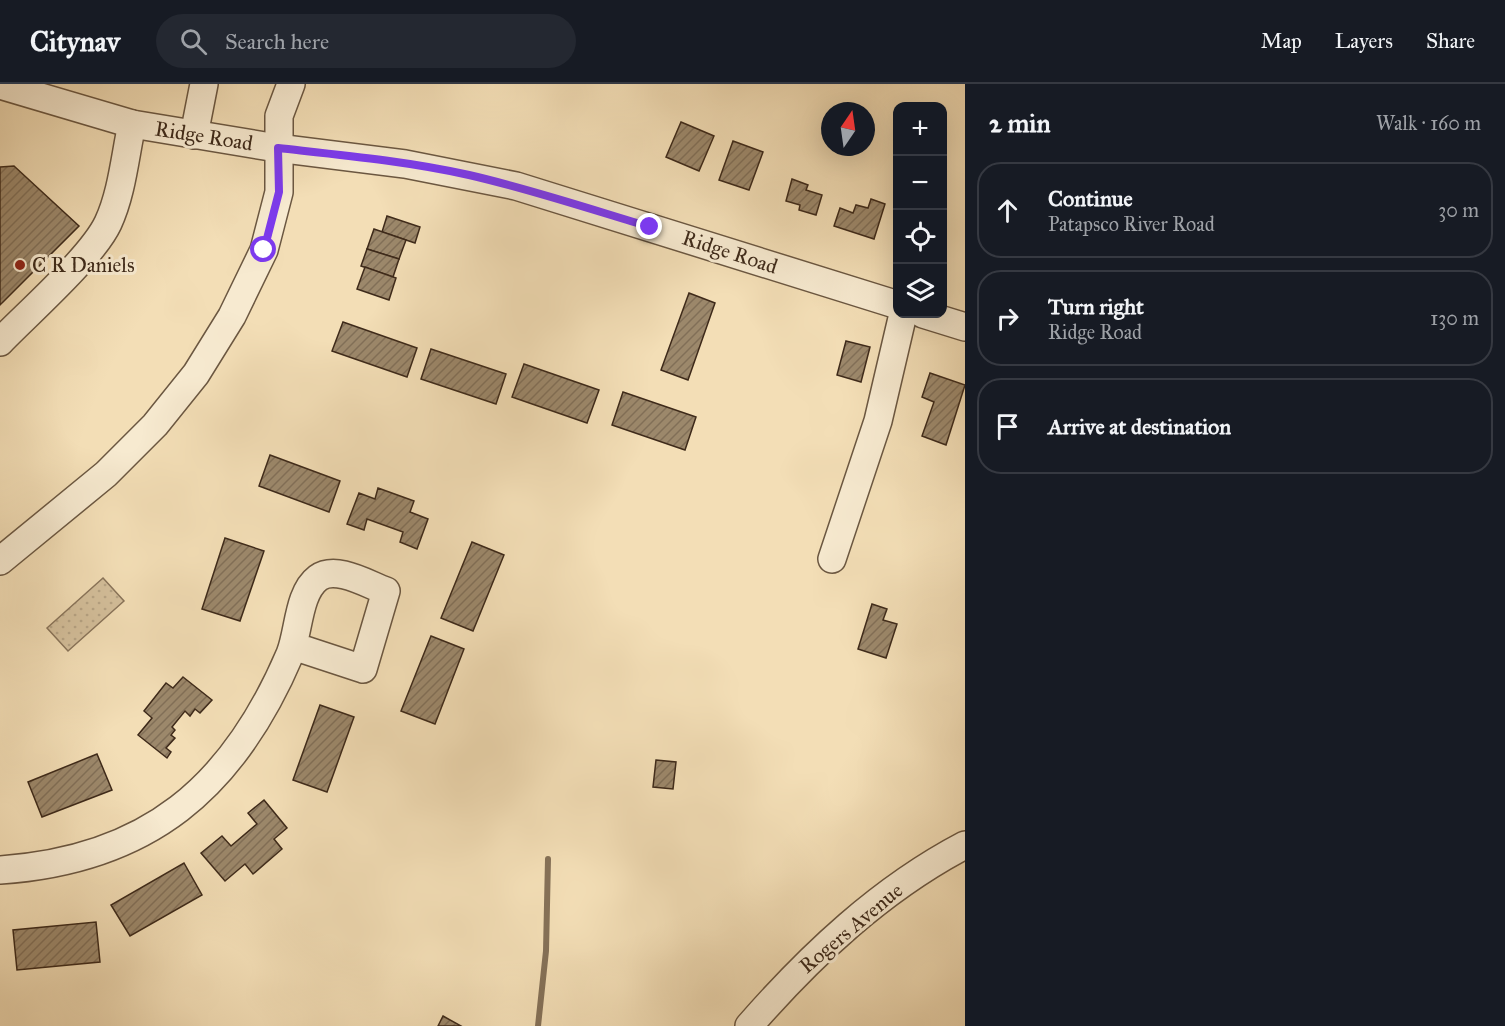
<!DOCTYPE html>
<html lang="en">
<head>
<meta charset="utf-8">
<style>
  body { margin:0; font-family:"IM FELL Great Primer",serif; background:#242831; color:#f1f3f6 }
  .controls { position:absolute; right:18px; top:18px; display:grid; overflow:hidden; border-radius:12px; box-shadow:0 6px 24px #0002 }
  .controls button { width:54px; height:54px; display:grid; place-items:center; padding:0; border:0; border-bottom:2px solid #363941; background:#171b24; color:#f1f3f6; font:30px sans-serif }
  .compass { position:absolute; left:821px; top:18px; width:54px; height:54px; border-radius:50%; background:#171b24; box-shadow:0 6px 24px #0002; rotate:13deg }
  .stop { position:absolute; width:18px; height:18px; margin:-14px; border:4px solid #7c3aed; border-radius:50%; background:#fff }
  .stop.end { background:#7c3aed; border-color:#fff; box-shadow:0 2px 6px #0008 }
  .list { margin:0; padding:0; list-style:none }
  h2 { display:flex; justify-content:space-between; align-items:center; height:78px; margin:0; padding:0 24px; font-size:26px }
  h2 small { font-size:20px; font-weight:400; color:#9ea1a6 }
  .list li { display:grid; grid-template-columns:39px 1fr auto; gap:18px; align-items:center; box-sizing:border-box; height:96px; margin:0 12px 12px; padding:0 12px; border:2px solid #363941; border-radius:24px }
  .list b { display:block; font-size:22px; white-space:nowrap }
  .list p { margin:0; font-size:20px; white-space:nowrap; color:#9ea1a6 }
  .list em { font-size:20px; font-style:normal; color:#9ea1a6 }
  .icon { flex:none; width:33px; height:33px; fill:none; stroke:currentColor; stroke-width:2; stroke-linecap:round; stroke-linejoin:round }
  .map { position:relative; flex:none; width:965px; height:942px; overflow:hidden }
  header { display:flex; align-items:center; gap:36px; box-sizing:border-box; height:84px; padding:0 30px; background:#171b24; border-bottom:2px solid #363941 }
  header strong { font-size:28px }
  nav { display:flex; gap:33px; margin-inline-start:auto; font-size:21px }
  .search { width:420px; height:54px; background:#242831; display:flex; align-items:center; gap:15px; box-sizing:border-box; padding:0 21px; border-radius:33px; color:#9ea1a6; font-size:22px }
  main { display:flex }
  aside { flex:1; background:#171b24 }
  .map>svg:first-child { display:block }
  .park { fill:url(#park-dots); stroke:#89745a; stroke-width:1.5 }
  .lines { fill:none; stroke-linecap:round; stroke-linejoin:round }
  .stream { stroke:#857158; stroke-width:6 }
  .building { fill:url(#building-hatch); stroke:#3e2a1a; stroke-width:1.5 }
  .minor-casing { stroke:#6b5741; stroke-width:30 }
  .minor { stroke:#f7ead0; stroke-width:27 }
  .route { stroke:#7c3aed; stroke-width:8 }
  .poi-dot { fill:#8f2418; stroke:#f7ead0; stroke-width:2 }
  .labels { text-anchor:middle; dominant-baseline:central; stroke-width:6; stroke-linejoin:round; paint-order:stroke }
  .street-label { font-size:21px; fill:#3e2a1a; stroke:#f7ead0 }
  .poi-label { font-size:21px; fill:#3e2a1a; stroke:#f7ead0; text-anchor:start }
</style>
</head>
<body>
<header>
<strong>Citynav</strong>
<div class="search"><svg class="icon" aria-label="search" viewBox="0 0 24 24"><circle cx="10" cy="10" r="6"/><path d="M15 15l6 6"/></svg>Search here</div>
<nav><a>Map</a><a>Layers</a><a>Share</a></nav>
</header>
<main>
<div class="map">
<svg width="965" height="942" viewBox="0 0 965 942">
  <defs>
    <pattern id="park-dots" width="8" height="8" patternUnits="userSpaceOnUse" patternTransform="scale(1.5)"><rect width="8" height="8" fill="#d4bf9b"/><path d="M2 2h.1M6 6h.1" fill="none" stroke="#b7a485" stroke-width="1.8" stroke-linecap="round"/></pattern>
    <pattern id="building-hatch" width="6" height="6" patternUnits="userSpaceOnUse" patternTransform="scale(1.5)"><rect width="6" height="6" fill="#9c886b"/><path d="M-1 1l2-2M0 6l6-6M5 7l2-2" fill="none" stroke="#816f57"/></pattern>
  </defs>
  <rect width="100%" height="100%" fill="#f3deb6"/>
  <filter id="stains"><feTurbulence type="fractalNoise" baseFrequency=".00333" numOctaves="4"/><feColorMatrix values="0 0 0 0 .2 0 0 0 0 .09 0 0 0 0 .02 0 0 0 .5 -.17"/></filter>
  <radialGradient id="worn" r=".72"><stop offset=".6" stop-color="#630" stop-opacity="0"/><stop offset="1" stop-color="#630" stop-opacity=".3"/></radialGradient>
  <polygon class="park" points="103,494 124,517 68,567 47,544"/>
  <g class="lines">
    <polyline class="stream" points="538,942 546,867 548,775"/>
  </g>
  <g class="building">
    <polygon points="681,38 714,52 699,87 666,73"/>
    <polygon points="733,57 763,68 749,106 719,96"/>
    <polygon points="14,82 79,142 0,221 0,83"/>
    <polygon points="792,95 808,101 806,106 822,111 816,131 799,126 800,121 786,117"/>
    <polygon points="871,115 885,120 874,155 834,142 840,124 853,129 856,121 868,124"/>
    <polygon points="387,132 420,143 415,159 382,148"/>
    <polygon points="374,145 406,156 399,175 367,165"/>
    <polygon points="367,165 399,175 393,193 361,182"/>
    <polygon points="365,183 396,194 389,216 357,205"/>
    <polygon points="689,209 715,219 688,296 661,286"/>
    <polygon points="343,238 417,264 407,293 332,267"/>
    <polygon points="846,257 870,263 861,298 837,291"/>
    <polygon points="431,265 506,290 496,320 421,295"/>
    <polygon points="524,280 599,306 587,339 512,313"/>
    <polygon points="930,289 965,301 946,361 922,352 934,318 922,313"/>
    <polygon points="623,308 696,333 685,366 612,341"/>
    <polygon points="270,371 340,397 329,428 259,402"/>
    <polygon points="378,404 414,417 410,428 428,435 417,465 400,458 403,448 367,435 364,446 347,440 359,409 375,415"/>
    <polygon points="225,454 264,467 240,537 202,525"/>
    <polygon points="472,458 504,471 473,547 441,534"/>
    <polygon points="872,520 887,525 883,536 897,540 886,574 858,565"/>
    <polygon points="431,552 464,565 435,640 401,627"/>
    <polygon points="183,593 212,616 200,629 195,625 190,632 185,627 172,643 175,646 171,651 175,654 166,664 171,668 167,674 138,651 152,634 144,627 166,599 173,604"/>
    <polygon points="320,621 354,633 327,708 293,696"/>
    <polygon points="97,670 112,706 42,733 28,698"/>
    <polygon points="656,676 676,678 673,705 653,703"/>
    <polygon points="264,716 287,744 274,755 282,765 253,790 245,780 225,797 201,769 222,752 231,762 257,740 248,729"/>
    <polygon points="184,779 202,811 130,852 111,821"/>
    <polygon points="96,838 100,878 17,886 13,846"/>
    <polygon points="443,932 461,942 438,942"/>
  </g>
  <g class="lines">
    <defs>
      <g id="minor">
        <polyline points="0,1 132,40 277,64 405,80 516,102 898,221"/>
        <polyline points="194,51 204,0"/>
        <polyline points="923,230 965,243"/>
        <path d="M0 258C28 229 92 173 108 139 122 109 125 72 132 40"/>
        <polyline points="832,475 878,337 903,230"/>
        <polyline points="0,477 106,390 155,341 196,290 232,232 264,166 279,108 279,32 291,0"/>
        <path d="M0 786C148 776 233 704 290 570 299 548 298 509 318 494 336 481 367 500 386 507L363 585 293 562"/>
        <path d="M749 942C811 871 881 805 965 761"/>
      </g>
    </defs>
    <use href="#minor" class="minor-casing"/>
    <use href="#minor" class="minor"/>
  </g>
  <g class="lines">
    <path class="route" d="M264 166 279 108 278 64C341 71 406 77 469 91 530 105 590 125 650 143"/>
  </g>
  <circle class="poi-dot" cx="20" cy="181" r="6"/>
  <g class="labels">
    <g class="street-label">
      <text transform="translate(204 52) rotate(9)">Ridge Road</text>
      <text transform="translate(730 168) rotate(18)">Ridge Road</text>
      <text transform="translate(851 844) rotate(-40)">Rogers Avenue</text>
    </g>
    <g class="poi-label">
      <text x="32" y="181">C R Daniels</text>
    </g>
  </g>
  <rect width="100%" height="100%" filter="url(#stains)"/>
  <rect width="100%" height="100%" fill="url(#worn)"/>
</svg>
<div class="controls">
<button>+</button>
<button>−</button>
<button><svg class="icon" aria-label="locate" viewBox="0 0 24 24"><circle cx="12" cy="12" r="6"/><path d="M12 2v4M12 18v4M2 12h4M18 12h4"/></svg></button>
<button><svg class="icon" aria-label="layers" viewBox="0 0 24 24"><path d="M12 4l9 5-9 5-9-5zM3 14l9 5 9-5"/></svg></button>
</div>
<svg class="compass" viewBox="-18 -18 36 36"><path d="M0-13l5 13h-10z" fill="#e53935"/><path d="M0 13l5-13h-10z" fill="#9ea1a6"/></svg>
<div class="stop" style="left:264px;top:166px"></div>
<div class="stop end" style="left:650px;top:143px"></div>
</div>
<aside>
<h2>2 min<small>Walk · 160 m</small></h2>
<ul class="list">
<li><svg class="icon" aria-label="ahead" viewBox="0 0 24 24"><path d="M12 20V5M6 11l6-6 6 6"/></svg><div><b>Continue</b><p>Patapsco River Road</p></div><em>30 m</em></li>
<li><svg class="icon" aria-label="right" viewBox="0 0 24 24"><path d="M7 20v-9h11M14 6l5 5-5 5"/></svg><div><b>Turn right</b><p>Ridge Road</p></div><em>130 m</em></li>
<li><svg class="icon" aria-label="arrive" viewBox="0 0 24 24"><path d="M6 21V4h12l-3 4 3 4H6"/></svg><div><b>Arrive at destination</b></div></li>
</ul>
</aside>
</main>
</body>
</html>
